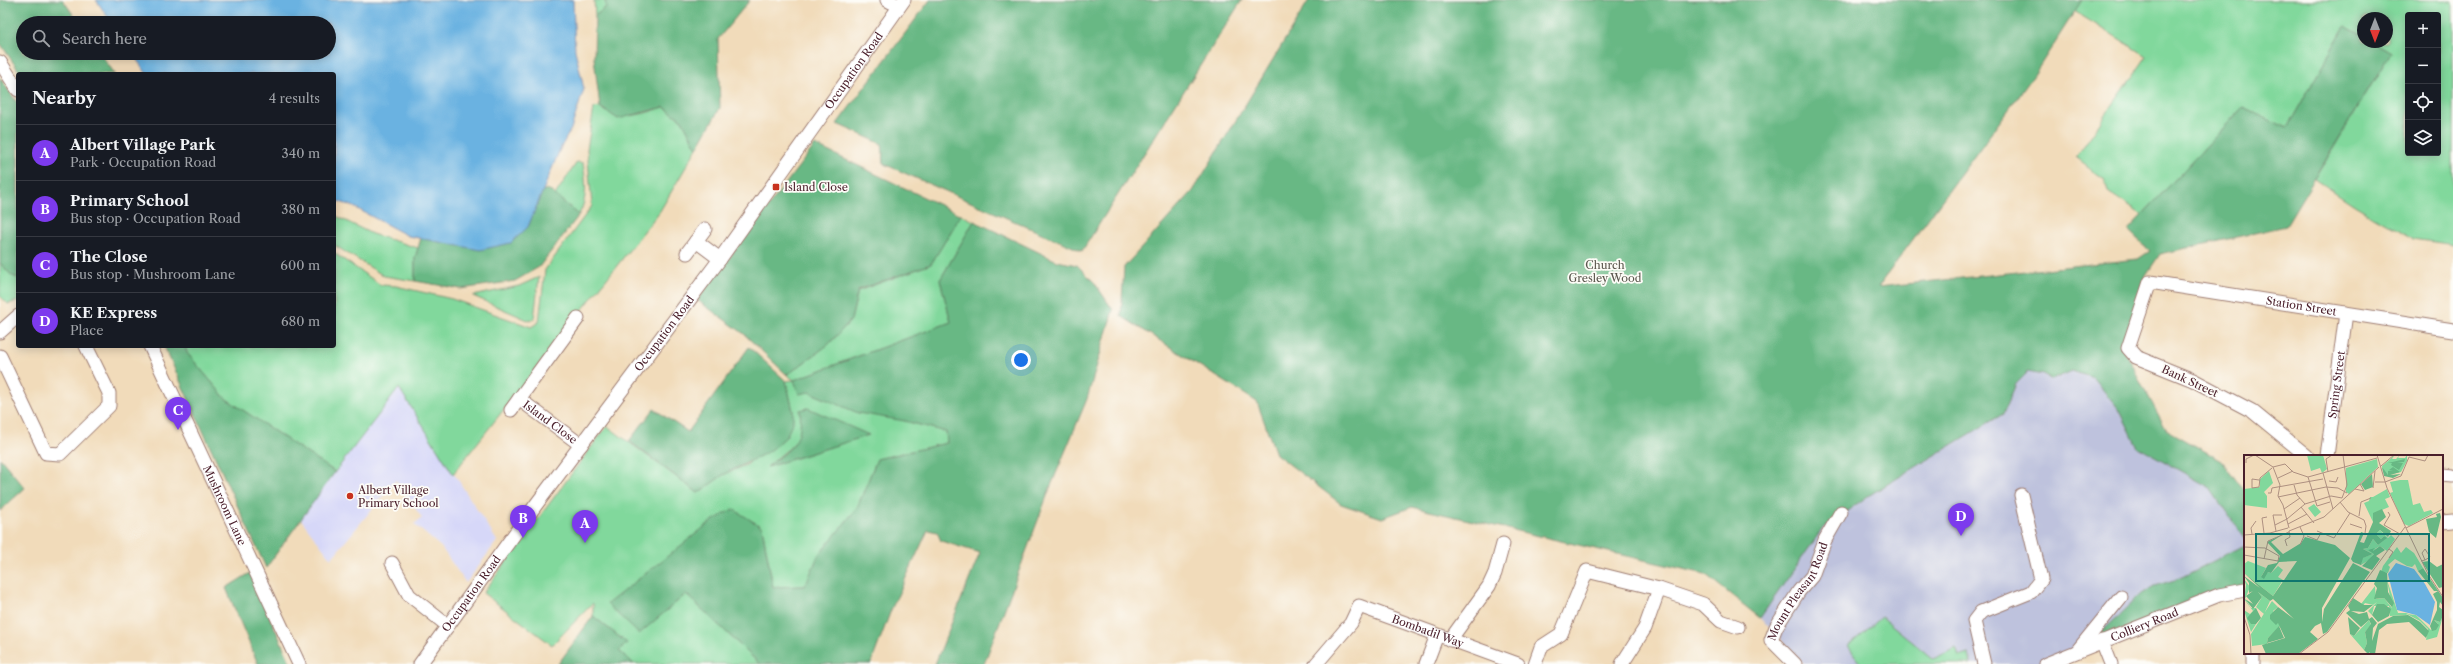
<!DOCTYPE html>
<html lang="en">
<head>
<meta charset="utf-8">
<style>
  body { margin:0; font-family:"Libre Caslon Text",serif; background:#242831; color:#f1f3f6 }
  .controls { position:absolute; right:12px; top:12px; display:grid; overflow:hidden; border-radius:4px; box-shadow:0 2px 10px #0003 }
  .controls button { width:36px; height:36px; display:grid; place-items:center; padding:0; border:0; border-bottom:1px solid #363941; background:#171b24; color:#f1f3f6; font:20px sans-serif }
  .compass { position:absolute; left:2357px; top:12px; width:36px; height:36px; border-radius:50%; background:#171b24; box-shadow:0 2px 10px #0003; rotate:180deg }
  .you { position:absolute; left:1021px; top:360px; width:14px; height:14px; margin:-10px; border:3px solid #fff; border-radius:50%; background:#1a73e8; box-shadow:0 0 0 6px #1a73e833 }
  .badge { display:grid; place-items:center; width:26px; height:26px; border-radius:50%; background:#7c3aed; color:#fff; font-size:13px; font-weight:700 }
  .pin { position:absolute; translate:-50% -33px; filter:drop-shadow(0 1px 2px #0008) }
  .pin::after { content:''; position:absolute; top:21px; width:14px; height:12px; background:inherit; clip-path:polygon(0 0,100% 0,50% 100%) }
  .list { margin:0; padding:0; list-style:none }
  h2 { display:flex; justify-content:space-between; align-items:center; height:52px; margin:0; padding:0 16px; font-size:17px }
  h2 small { font-size:13px; font-weight:400; color:#9ea1a6 }
  .list li { display:grid; grid-template-columns:26px 1fr auto; gap:12px; align-items:center; box-sizing:border-box; height:56px; padding:0 16px; border-top:1px solid #363941 }
  .list b { display:block; font-size:15px; white-space:nowrap }
  .list p { margin:0; font-size:13px; white-space:nowrap; color:#9ea1a6 }
  .list em { font-size:13px; font-style:normal; color:#9ea1a6 }
  .icon { flex:none; width:22px; height:22px; fill:none; stroke:currentColor; stroke-width:2; stroke-linecap:round; stroke-linejoin:round }
  .map { position:relative; flex:none; width:2453px; height:664px; overflow:hidden }
  .search { position:absolute; background:#171b24; box-shadow:0 2px 10px #0003; left:16px; top:16px; width:320px; height:44px; display:flex; align-items:center; gap:10px; box-sizing:border-box; padding:0 14px; border-radius:22px; color:#9ea1a6; font-size:15px }
  .panel { position:absolute; background:#171b24; box-shadow:0 2px 10px #0003; left:16px; top:72px; width:320px; height:276px; border-radius:4px }
  .map>svg:first-child { display:block }
  .built { fill:#d6d7f8 }
  .industrial { fill:#bec2dd }
  .green { fill:#81d89c; stroke:#667c64; fill-rule:evenodd }
  .forest { fill:#68b884; stroke:#596c58 }
  .water { fill:#6ab2e1; stroke:#5a6886 }
  .lines { fill:none; stroke-linecap:round; stroke-linejoin:round }
  .minor-casing { stroke:#9e7d72; stroke-width:15 }
  .minor { stroke:#fff; stroke-width:13 }
  .poi-dot { fill:#c8321e; stroke:#fdfcf7; stroke-width:1.5 }
  .labels { text-anchor:middle; dominant-baseline:central; stroke-width:3.5; stroke-linejoin:round; paint-order:stroke }
  .street-label { font-size:11px; fill:#4a1f2b; stroke:#fdfcf7 }
  .poi-label { font-size:11px; fill:#4a1f2b; stroke:#fdfcf7; text-anchor:start }
  .park-label { font-size:11px; fill:#5a564d; stroke:#fdfcf7 }
  .inset-road { fill:none; stroke:#ae9081; stroke-width:1 }
  .view { fill:#0f766e; fill-opacity:0.15; stroke:#0f766e; stroke-width:2 }
  .inset-edge { fill:none; stroke:#4a1f2b; stroke-width:2 }
</style>
</head>
<body>
<div class="map">
<svg width="2453" height="664" viewBox="0 0 2453 664">
  <rect width="100%" height="100%" fill="#fdfcf7"/>
  <filter id="ink" filterUnits="userSpaceOnUse"><feTurbulence type="fractalNoise" baseFrequency=".025" numOctaves="2"/><feDisplacementMap in="SourceGraphic" scale="8" xChannelSelector="R" yChannelSelector="G"/><feConvolveMatrix kernelMatrix="1 2 1 2 8 2 1 2 1" color-interpolation-filters="sRGB"/></filter>
  <filter id="wash" filterUnits="userSpaceOnUse"><feTurbulence type="fractalNoise" baseFrequency=".012" numOctaves="4" result="noise"/><feDisplacementMap in="SourceGraphic" scale="16" xChannelSelector="R" yChannelSelector="G"/><feGaussianBlur stdDeviation="0.9" result="paint"/><feColorMatrix in="noise" values="0 0 0 0 0 0 0 0 0 0 0 0 0 0 0 0 0 1.4 0 .05"/><feComposite in="paint" operator="in"/></filter>
  <g filter="url(#wash)">
    <rect width="100%" height="100%" fill="#f1dbba"/>
    <polygon class="built" points="399,387 497,541 466,583 441,547 414,524 422,518 396,480 331,559 300,518"/>
    <polygon class="industrial" points="2072,371 2093,378 2119,409 2138,447 2209,487 2245,539 2245,545 2178,579 2154,586 2141,594 2076,656 2054,664 1971,664 1969,654 1959,657 1956,648 1933,659 1882,617 1849,646 1861,664 1804,664 1760,618 1823,528 1868,496 2003,414 2016,384 2028,372 2043,375 2051,380"/>
    <g class="green">
      <polygon points="594,0 605,0 606,7 595,16"/>
      <path d="M2082 0H2453V245L2414 239 2356 206 2315 179 2391 52 2374 42H2387V18H2363V36L2345 26 2287 128 2243 107 2142 215 2108 192 2104 179 2076 157 2147 56 2074 11ZM2408 15H2438V153H2408Z"/>
      <path d="M600 107C618 123 643 114 664 107L682 120 697 148 660 211 453 474 399 388 335 472 225 398 187 353 185 346H334V253L381 285 396 286 452 299 531 327 539 322 545 270 592 206 587 149 594 108Z"/>
      <path d="M577 162 583 163C586 182 588 197 579 215L555 195Z"/>
      <polygon points="334,215 372,234 418,248 415,258 415,281 384,276 334,245"/>
      <path d="M961 215 974 221 940 280 951 322 794 380 809 392 833 402 947 432V443L877 459 857 508 818 556 806 586 773 587 762 527 639 633 686 594 760 664H634L619 651 627 643 593 616V603L552 645 483 593 607 426 698 493 723 475 748 464 793 411 786 381 794 380 787 375 829 344 851 320 858 291 931 264ZM800 410 868 435 768 467C790 443 804 448 800 410Z"/>
      <polygon points="0,263 12,276 18,278 18,301 8,304 0,296"/>
      <polygon points="539,277 534,319 530,321 473,296 519,286"/>
      <polygon points="1882,617 1933,659 1956,648 1959,657 1969,654 1971,664 1861,664 1848,646"/>
    </g>
    <g class="forest">
      <polygon points="0,0 63,0 79,23 23,23 23,53 100,53 115,74 21,74 0,43"/>
      <polygon points="605,0 750,0 718,39 720,108 697,148 682,120 664,107 618,119 600,107 594,58 595,16 606,7"/>
      <polygon points="930,0 1242,0 1082,251 884,164 882,144 837,124"/>
      <polygon points="1309,0 2082,0 2034,75 1878,287 2138,259 2150,251 2128,230 2243,107 2287,128 2345,26 2363,36 2363,42 2374,42 2391,52 2286,226 2160,254 2146,275 2123,349 2166,429 2222,461 2245,492 2245,539 2209,487 2138,447 2119,409 2093,378 2072,371 2051,380 2043,375 2028,372 2016,384 2003,414 1868,496 1823,528 1760,618 1705,574 1412,507 1382,518 1341,504 1276,454 1257,402 1121,316 1124,267 1193,191"/>
      <polygon points="0,78 18,104 18,278 12,276 0,263"/>
      <polygon points="815,145 961,215 931,264 858,290 851,320 829,344 787,375 743,333 697,300"/>
      <polygon points="548,189 579,215 539,267 515,281 461,289 415,281 415,258 421,238 449,243 528,227 542,191"/>
      <polygon points="974,221 1057,261 1077,265 1094,282 1113,310 1087,399 1050,488 984,664 935,664 980,553 941,541 937,532 928,530 891,610 871,664 760,664 686,594 639,634 607,604 712,521 733,509 762,527 773,587 805,586 818,556 857,508 877,459 947,443 946,432 905,421 858,413 809,392 799,394 794,380 951,322 940,280"/>
      <polygon points="164,346 185,346 187,353 225,398 335,472 266,568"/>
      <polygon points="749,347 786,381 793,411 793,422 786,437 770,451 723,475 698,493 629,441 654,409 688,432"/>
      <path d="M808 408 869 435 767 467C791 447 803 445 800 410Z"/>
      <polygon points="0,458 25,488 0,511"/>
      <polygon points="2245,545 2245,586 2091,641 2141,594 2154,586 2178,579"/>
      <polygon points="250,573 291,664 258,664 226,588"/>
      <polygon points="593,616 627,643 619,651 634,664 558,664"/>
    </g>
    <polygon class="water" points="96,0 573,0 575,50 584,89 571,129 560,149 528,227 511,243 480,250 408,236 352,206 334,200 334,74 147,74 132,53 329,53 329,23 112,23"/>
  </g>
  <g filter="url(#ink)">
    <g class="lines">
      <defs>
        <g id="minor">
          <polyline points="887,0 899,6"/>
          <polyline points="0,62 18,90"/>
          <polyline points="696,241 720,259"/>
          <polyline points="687,253 705,229"/>
          <path id="s1" d="M578 318 519 399 581 445"/>
          <polyline points="0,332 18,316"/>
          <path id="s2" d="M150 346 299 664"/>
          <polyline points="0,356 46,453 60,454 109,406 109,393 86,346"/>
          <polyline points="511,410 519,399"/>
          <path id="s3" d="M2307 456 2252 411 2193 380 2136 357 2128 348 2150 282 2453 330"/>
          <path id="s4" d="M2327 456 2346 313"/>
          <polyline points="2442,475 2453,476"/>
          <polyline points="2442,522 2453,521"/>
          <polyline points="392,563 409,595 448,626"/>
          <polyline points="1450,640 1489,586 1495,573 1503,544"/>
          <polyline points="2102,641 2111,664"/>
          <polyline points="2078,650 2121,597"/>
          <path id="s5" d="M420 664 535 506 720 259 904 0"/>
          <path id="s6" d="M1316 664 1351 623 1359 606 1518 664"/>
          <polyline points="1426,664 1437,635"/>
          <polyline points="1535,664 1541,647 1561,634 1587,571 1659,589 1703,604 1721,621 1738,627"/>
          <polyline points="1622,664 1645,628 1659,589"/>
          <path id="s7" d="M1795 664 1771 640 1776 627 1799 591 1812 576 1825 540 1841 512"/>
          <polyline points="1984,664 1974,621 1981,612 2031,592 2041,579 2021,495"/>
          <path id="s8" d="M2046 664 2219 595 2245 590"/>
          <polyline points="2253,664 2253,653"/>
        </g>
      </defs>
      <use href="#minor" class="minor-casing"/>
      <use href="#minor" class="minor"/>
    </g>
  </g>
  <g class="poi-dot">
    <rect x="772" y="183" width="8" height="8" rx="2"/>
    <circle cx="350" cy="496" r="4"/>
  </g>
  <g class="labels">
    <g class="street-label">
      <text stroke="none"><textPath href="#s5" startOffset="735">Occupation Road</textPath></text>
      <text stroke="none"><textPath href="#s3" startOffset="434">Station Street</textPath></text>
      <text stroke="none"><textPath href="#s5" startOffset="411">Occupation Road</textPath></text>
      <text transform="translate(2190 381) rotate(25)">Bank Street</text>
      <text stroke="none"><textPath href="#s4" startOffset="72">Spring Street</textPath></text>
      <text stroke="none"><textPath href="#s1" startOffset="139">Island Close</textPath></text>
      <text stroke="none"><textPath href="#s2" startOffset="176">Mushroom Lane</textPath></text>
      <text stroke="none"><textPath href="#s7" startOffset="90">Mount Pleasant Road</textPath></text>
      <text stroke="none"><textPath href="#s5" startOffset="87">Occupation Road</textPath></text>
      <text stroke="none"><textPath href="#s8" startOffset="106">Colliery Road</textPath></text>
      <text stroke="none"><textPath href="#s6" startOffset="146">Bombadil Way</textPath></text>
    </g>
    <g class="poi-label">
      <text x="784" y="187">Island Close</text>
      <text x="358" y="490">Albert Village<tspan x="358" dy="13">Primary School</tspan></text>
    </g>
    <g class="park-label">
      <text x="1605" y="265">Church<tspan x="1605" dy="13">Gresley Wood</tspan></text>
    </g>
  </g>
  <g transform="translate(2244 455)">
    <rect width="199" height="199" fill="#f1dbba"/>
    <path d="M63 0H79L83 14 78 18 76 13 67 16ZM151 0 148 4H152L156 0 154 3H161L163 0V6L157 17 144 20 139 17 138 11ZM133 4 134 12 105 39 102 37V13ZM25 16 29 28 20 37 23 41V53L0 50V34L16 32 15 25ZM156 25H164L169 50 176 48 180 57 187 55 189 58 165 71 160 69 146 38 149 37 146 27ZM143 34 146 42 141 44 145 52 133 57 129 67 120 48 125 46 126 42H123H129ZM70 49 77 57 71 62 64 53ZM136 75 144 83 147 80 151 84 143 96 136 91 131 94 130 99 125 105 117 110 118 103 129 99 119 94 124 93 129 84 134 90 142 83 140 81 137 84 132 79ZM153 92 157 98 162 92 170 98 179 113 174 116 171 109 168 112 163 111 151 104 144 110 146 112 144 118 137 117 139 111ZM4 106 22 113 17 122 24 117 27 118 34 111 39 115 34 122 39 125 29 141 0 118V109ZM0 124 6 132 1 144 7 153H12L7 169H12L7 177 0 155 6 159 9 156 0 144 2 130ZM143 125 154 158H165L162 159 164 160 146 161 145 151H130L128 160 124 156 133 147 129 150 121 148 119 151 117 149 131 131 132 144 140 143 148 153ZM14 137 26 146 20 159 12 152 18 142ZM28 146 34 152 29 156 36 171 24 183 23 189 8 191 7 179ZM163 159 172 160 187 175 194 169 190 165 196 167 199 161 193 182 182 185 184 174 176 166ZM125 165 127 170 121 177 123 188 120 195 106 179 110 181Z" fill="#81d89c"/>
    <path d="M161 4 160 7H153L159 8 155 15 147 10 148 8H144ZM138 12 144 20V16L149 15H145L149 12 156 17 146 20 157 19 149 23 140 21ZM128 19 129 32 121 35 117 29ZM138 54 142 62 135 68 147 76 144 82 136 75 132 79 137 84 140 81 143 83 134 90 129 84 124 93 119 94 129 99 119 103 117 110 109 107 107 104 117 77 120 78 116 87 120 88 129 67V58ZM196 58 197 62 192 83 185 77 182 64 193 62 192 59ZM38 80 27 87 39 99 57 88 61 82 91 90 106 103 78 153V167L80 154 109 108 126 117 83 177 79 179 77 168 71 171 66 177 74 184 54 199H22L18 190 41 183 34 168 32 170 26 164V160L34 152 50 164 29 144 26 146 14 137 18 142 9 154 1 144 9 149 2 141 9 136 5 138V128L0 121 16 133 0 118 29 141 53 106 35 107 27 118 24 117 20 124 17 122 24 110 33 108 36 101 23 87ZM136 91 141 95 132 101 136 104 128 115 118 111 130 99 124 95 131 93 129 95V96ZM185 106 193 112 199 109V132L195 133 178 107ZM179 113 199 143V151L196 147 195 152 199 155V161L196 167 190 165 195 170 192 175 188 176 186 171 193 155V147L189 139 194 136H190L174 116ZM136 115 143 118 144 137 150 148 148 152 140 143 130 144 133 133 130 129ZM109 143 120 150H129L120 157 107 156 115 159 123 157 125 164 128 162 133 168 129 173 128 186 134 169 149 161 164 160 176 167 185 176 182 183 165 167 143 169 135 175 131 199H126V197L124 199 120 195 123 188 121 177 127 169 125 165 117 172 102 158 106 155 104 151ZM133 149H140L147 154 145 161 134 167 128 160ZM12 153 17 163 12 169H7L3 163ZM104 162 116 173 110 181 106 179ZM35 171 40 183 23 188 24 183Z" fill="#68b884"/>
    <path d="M152 108 170 114 181 129 191 147 186 170 172 160 153 155 144 119Z" fill="#6ab2e1"/>
    <path class="inset-road" d="M11 0 29 12 36 30 34 41 39 50 45 73M133 0 143 33 162 73M2 8V4L10 0M137 11 150 0M29 12 41 9 49 17 64 22 133 3M84 17 82 4 88 0M79 18 89 54M64 22 73 51 86 47M34 23 49 16M15 25 8 24V33L15 32 16 23 28 13M85 26 92 27 94 22M131 27H141L157 21 165 2 181 6 184 0M50 30 53 40 61 49M129 33 131 16M111 34 120 36 116 29M24 38H27L28 33 79 24M34 42 82 32 94 33 103 38M96 47 104 57 120 65 122 71 121 78M57 52 70 68M40 54 56 43M144 57 146 60 140 70 156 79M115 61 117 47 127 43M44 69 63 59M106 69 118 73M31 70 43 64 61 49 87 41 98 43 103 30 99 0M162 73 184 119 199 142M162 73 199 54M32 76 29 60H38M45 76 80 62 135 12M73 76 90 83 106 58M20 78 18 63 23 62M8 79 7 73 12 66M0 80 26 78 44 73M63 81 73 85 77 78M56 90 60 81 56 72M43 91 41 85 46 82 45 76M0 92 21 93 35 101 34 106 0 100M145 94 149 97 145 103M20 104 24 86 45 77M177 106 181 105 186 102 181 94 178 98 181 105M0 162 6 180 7 199M55 199 84 177 161 72"/>
    <path class="view" d="M12 79H185V126H12Z"/>
    <rect width="199" height="199" class="inset-edge"/>
  </g>
</svg>
<div class="controls">
<button>+</button>
<button>−</button>
<button><svg class="icon" aria-label="locate" viewBox="0 0 24 24"><circle cx="12" cy="12" r="6"/><path d="M12 2v4M12 18v4M2 12h4M18 12h4"/></svg></button>
<button><svg class="icon" aria-label="layers" viewBox="0 0 24 24"><path d="M12 4l9 5-9 5-9-5zM3 14l9 5 9-5"/></svg></button>
</div>
<svg class="compass" viewBox="-18 -18 36 36"><path d="M0-13l5 13h-10z" fill="#e53935"/><path d="M0 13l5-13h-10z" fill="#9ea1a6"/></svg>
<div class="you"></div>
<div class="pin badge" style="left:585px;top:543px">A</div>
<div class="pin badge" style="left:523px;top:538px">B</div>
<div class="pin badge" style="left:178px;top:430px">C</div>
<div class="pin badge" style="left:1961px;top:536px">D</div>
<div class="search"><svg class="icon" aria-label="search" viewBox="0 0 24 24"><circle cx="10" cy="10" r="6"/><path d="M15 15l6 6"/></svg>Search here</div>
<section class="panel">
<h2>Nearby<small>4 results</small></h2>
<ul class="list">
<li><span class="badge">A</span><div><b>Albert Village Park</b><p>Park · Occupation Road</p></div><em>340 m</em></li>
<li><span class="badge">B</span><div><b>Primary School</b><p>Bus stop · Occupation Road</p></div><em>380 m</em></li>
<li><span class="badge">C</span><div><b>The Close</b><p>Bus stop · Mushroom Lane</p></div><em>600 m</em></li>
<li><span class="badge">D</span><div><b>KE Express</b><p>Place</p></div><em>680 m</em></li>
</ul>
</section>
</div>
</body>
</html>
